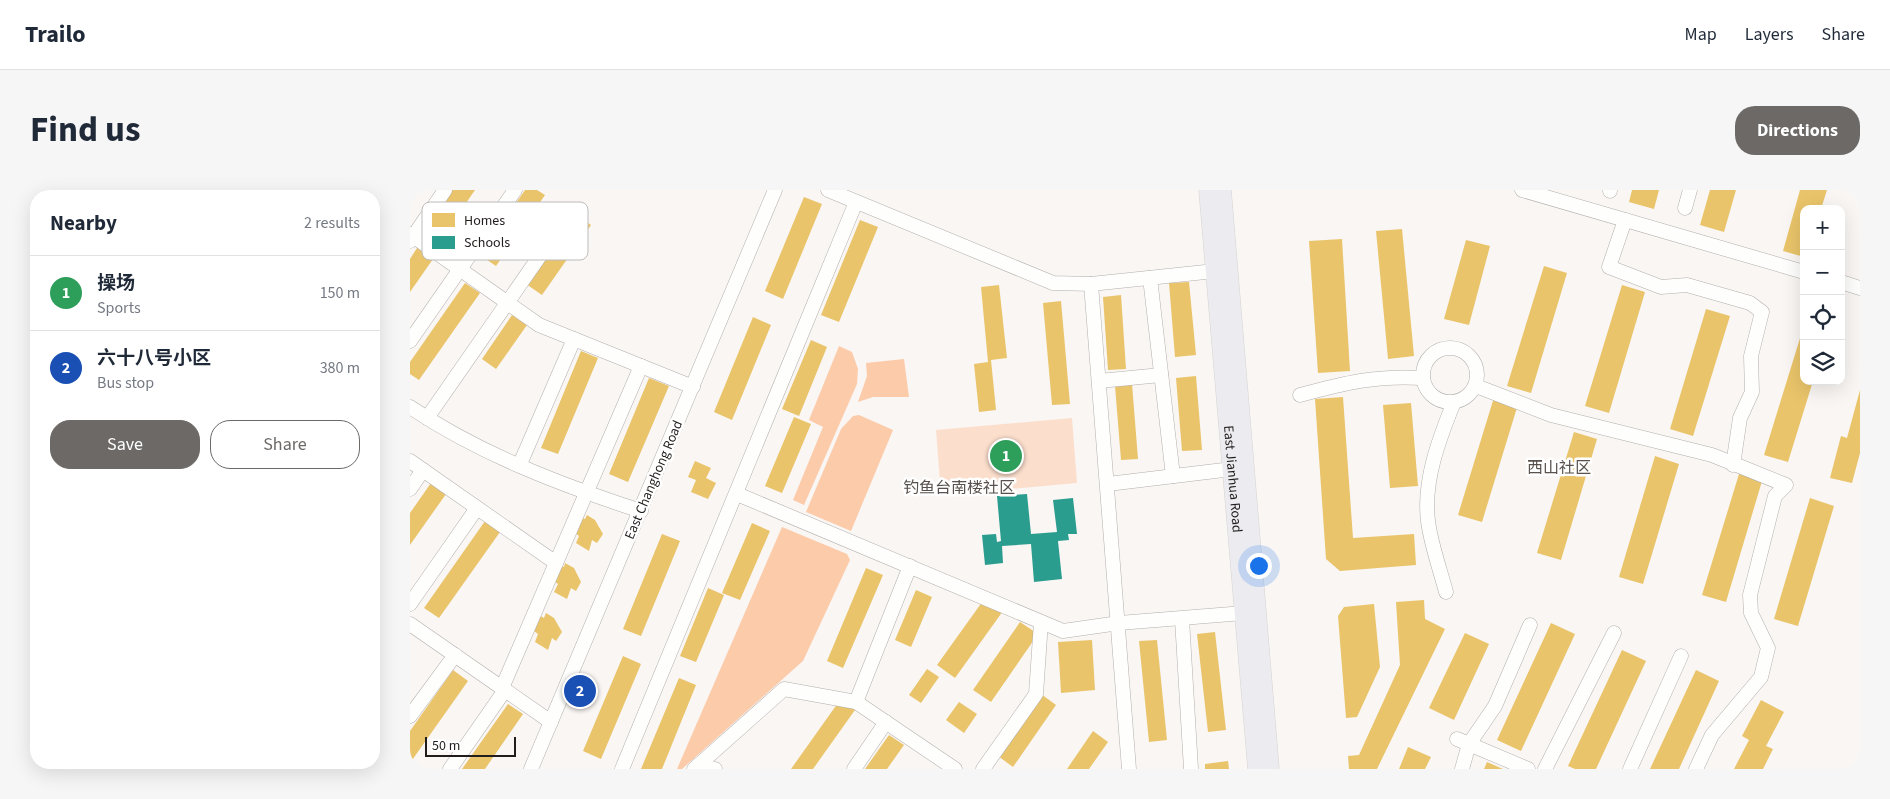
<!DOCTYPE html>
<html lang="en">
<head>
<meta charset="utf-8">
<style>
  body { margin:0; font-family:"Source Sans 3","Noto Sans SC",sans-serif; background:#f6f6f7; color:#1f2937 }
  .controls { position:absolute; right:15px; top:15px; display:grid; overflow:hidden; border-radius:10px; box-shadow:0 5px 20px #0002 }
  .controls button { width:45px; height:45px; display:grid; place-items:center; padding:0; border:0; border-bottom:1px solid #e0e1e3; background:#fff; color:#1f2937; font:25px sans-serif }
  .scale { position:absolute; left:15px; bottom:12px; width:91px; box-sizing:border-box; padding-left:5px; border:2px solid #201d1c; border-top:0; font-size:14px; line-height:18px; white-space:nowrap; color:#201d1c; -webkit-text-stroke:4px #fff; paint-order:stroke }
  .you { position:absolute; left:848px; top:375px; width:18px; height:18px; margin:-12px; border:4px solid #fff; border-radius:50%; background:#1a73e8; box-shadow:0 0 0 8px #1a73e833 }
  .badge { display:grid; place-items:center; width:32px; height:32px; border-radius:50%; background:#6c6967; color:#fff; font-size:16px; font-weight:700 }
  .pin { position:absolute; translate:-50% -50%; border:2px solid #fff; box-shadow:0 1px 5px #0006 }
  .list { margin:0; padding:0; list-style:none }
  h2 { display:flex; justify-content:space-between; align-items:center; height:65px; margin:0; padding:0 20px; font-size:21px }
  h2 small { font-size:16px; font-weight:400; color:#747a83 }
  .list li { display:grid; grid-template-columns:32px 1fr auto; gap:15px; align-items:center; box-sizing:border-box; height:75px; padding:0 20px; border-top:1px solid #e0e1e3 }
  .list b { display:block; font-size:19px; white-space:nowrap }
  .list p { margin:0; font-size:16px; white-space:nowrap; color:#747a83 }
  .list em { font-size:16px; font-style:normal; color:#747a83 }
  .actions { display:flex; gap:10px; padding:15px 20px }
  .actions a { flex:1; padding:11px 0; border:1px solid #6c6967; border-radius:20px; text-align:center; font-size:18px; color:#6c6967 }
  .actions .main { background:#6c6967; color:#fff }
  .icon { flex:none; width:28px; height:28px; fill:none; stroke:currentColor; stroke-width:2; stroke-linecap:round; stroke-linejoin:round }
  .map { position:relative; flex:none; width:1450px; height:579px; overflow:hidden; border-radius:20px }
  header { display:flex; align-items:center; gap:30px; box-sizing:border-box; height:70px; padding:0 25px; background:#fff; border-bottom:1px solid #e0e1e3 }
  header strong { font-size:24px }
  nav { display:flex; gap:28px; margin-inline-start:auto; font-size:18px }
  .intro { display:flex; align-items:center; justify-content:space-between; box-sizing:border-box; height:120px; padding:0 30px }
  h1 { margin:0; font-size:35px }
  .button { padding:12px 22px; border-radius:20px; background:#6c6967; color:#fff; font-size:18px; font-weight:700 }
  main { display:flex; gap:30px; padding:0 30px }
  aside { flex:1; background:#fff; border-radius:20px; box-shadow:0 5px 20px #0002 }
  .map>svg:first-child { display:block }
  .green { fill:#fbdecc }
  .forest { fill:#fccbaa }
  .homes { fill:#e9c46a }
  .schools { fill:#2a9d8f }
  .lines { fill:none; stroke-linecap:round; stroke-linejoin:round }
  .minor-casing { stroke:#b2afad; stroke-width:15 }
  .major-casing { stroke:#d5d3d2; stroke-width:19 }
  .minor { stroke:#fefefd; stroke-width:14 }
  .major { stroke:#ececf0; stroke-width:18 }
  .labels { text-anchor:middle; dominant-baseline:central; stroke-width:5; stroke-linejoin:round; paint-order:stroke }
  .street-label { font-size:14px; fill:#201d1c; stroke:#fff }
  .quarter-label { font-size:16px; fill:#58514d; stroke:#fff }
  .key { fill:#fff; stroke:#bcbbbb; stroke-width:1 }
  .key-label { font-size:14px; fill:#201d1c }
</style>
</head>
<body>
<header>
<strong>Trailo</strong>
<nav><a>Map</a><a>Layers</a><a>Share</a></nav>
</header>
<div class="intro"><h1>Find us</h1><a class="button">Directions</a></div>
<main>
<aside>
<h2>Nearby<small>2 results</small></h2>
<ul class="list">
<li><span class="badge" style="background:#2e9e5b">1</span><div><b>操场</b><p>Sports</p></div><em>150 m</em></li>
<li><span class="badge" style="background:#1a4fb4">2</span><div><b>六十八号小区</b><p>Bus stop</p></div><em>380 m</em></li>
</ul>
<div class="actions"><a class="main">Save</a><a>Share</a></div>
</aside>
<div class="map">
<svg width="1450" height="579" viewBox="0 0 1450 579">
  <rect width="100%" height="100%" fill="#faf6f3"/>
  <polygon class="green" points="662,228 667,293 531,305 526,240"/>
  <g class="forest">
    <polygon points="429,156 442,162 448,179 447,194 394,315 383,310 413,237 399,230"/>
    <polygon points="494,169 499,207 463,207 448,212 457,186 456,173"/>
    <polygon points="449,225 483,240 441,341 396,322 431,239 443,226"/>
    <polygon points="372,337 437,364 440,370 393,471 272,579 267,579"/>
  </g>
  <g class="homes">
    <polygon points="42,0 65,0 39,38 23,27"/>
    <polygon points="115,0 127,0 135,5 86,76 70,65"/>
    <polygon points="1222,0 1249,0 1244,19 1219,12"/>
    <polygon points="1300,0 1326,0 1314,42 1290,35"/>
    <polygon points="1390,0 1417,0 1411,19 1394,19 1394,67 1373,61"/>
    <polygon points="394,7 412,14 373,109 355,101"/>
    <polygon points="165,24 181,35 132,105 116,94"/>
    <polygon points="450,30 468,37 429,132 411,125"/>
    <polygon points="992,39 1004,166 978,169 966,41"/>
    <polygon points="932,49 940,181 908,183 899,51"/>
    <polygon points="1056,50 1080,56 1059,135 1034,129"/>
    <polygon points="7,58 23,69 0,102 0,69"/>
    <polygon points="1134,76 1157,83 1121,203 1097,196"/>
    <polygon points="779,92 786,165 765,167 759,93"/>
    <polygon points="55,93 70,103 9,190 0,184 0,172"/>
    <polygon points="589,95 597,168 581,170 586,220 569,222 564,174 578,172 571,97"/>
    <polygon points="1212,95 1235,102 1199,223 1175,216"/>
    <polygon points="711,105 716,179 698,180 693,107"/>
    <polygon points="651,111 660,214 642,215 633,113"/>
    <polygon points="1296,119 1320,126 1283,246 1260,239"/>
    <polygon points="102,125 117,135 86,179 72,169"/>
    <polygon points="343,127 361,135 322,230 304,222"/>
    <polygon points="1391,145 1394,146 1394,191 1403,191 1378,272 1354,265"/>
    <polygon points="401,150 417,157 389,226 372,219"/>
    <polygon points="171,161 188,168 148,264 131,258"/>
    <polygon points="786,186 792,260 772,261 766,188"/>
    <polygon points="239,188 259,196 218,292 199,284"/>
    <polygon points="722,194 728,269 711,270 705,196"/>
    <polygon points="1450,200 1450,263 1442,293 1420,288 1431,246 1437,248"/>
    <polygon points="1085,204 1109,211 1072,332 1048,325"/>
    <polygon points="933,207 943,348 1004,344 1006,375 930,381 916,369 905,209"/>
    <polygon points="1001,213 1008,296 980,298 973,215"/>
    <polygon points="384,227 401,234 372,303 355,296"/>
    <polygon points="1164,242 1187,249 1151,370 1127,363"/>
    <polygon points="1245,266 1269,274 1233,394 1209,387"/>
    <polygon points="285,271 301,278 296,288 306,293 298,309 281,302 286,290 278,287"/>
    <polygon points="1329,284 1352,291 1316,412 1292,405"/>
    <polygon points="21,293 36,304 0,355 0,323"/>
    <polygon points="1400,308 1424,316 1388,436 1364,429"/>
    <polygon points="177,325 185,330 193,344 187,353 182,350 179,361 166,353 169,346 165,343 170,327 175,329"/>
    <polygon points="75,331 90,342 29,428 14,418"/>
    <polygon points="342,333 360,341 330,410 312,403"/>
    <polygon points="252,344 270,351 231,446 213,439"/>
    <polygon points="155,373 164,378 171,392 166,401 161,398 157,409 144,402 148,394 144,391 148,375 154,377"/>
    <polygon points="456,378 473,385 433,478 417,471"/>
    <polygon points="298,398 314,405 286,472 270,466"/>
    <polygon points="506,400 522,407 501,457 485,450"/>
    <polygon points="575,408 593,421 545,488 527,475"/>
    <polygon points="1014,410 1015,429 1035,439 967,579 939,579 938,566 949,565 990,475 986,412"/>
    <polygon points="964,414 970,477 947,527 936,528 928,426 934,417"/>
    <polygon points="136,423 144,428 152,442 146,451 142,448 138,460 125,452 128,444 124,441 126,438 124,437 129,425 134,428"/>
    <polygon points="610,432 628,444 581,512 563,500"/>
    <polygon points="1141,433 1165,444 1111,561 1087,550"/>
    <polygon points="805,442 816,540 798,542 787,444"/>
    <polygon points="1055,443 1079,454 1044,530 1019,518"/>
    <polygon points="682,450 685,500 651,503 648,452"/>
    <polygon points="747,450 757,550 739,552 729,451"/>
    <polygon points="1212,460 1236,471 1186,579 1165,579 1158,576"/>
    <polygon points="213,466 231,474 191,569 173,561"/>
    <polygon points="517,479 529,487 511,513 499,505"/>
    <polygon points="43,480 58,491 0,573 0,541"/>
    <polygon points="1286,480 1309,491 1269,579 1240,579"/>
    <polygon points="269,488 286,495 252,579 231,579"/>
    <polygon points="631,504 646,515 603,577 588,566"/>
    <polygon points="430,510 445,520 403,579 381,579"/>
    <polygon points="1351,510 1374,522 1356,556 1363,559 1353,579 1324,579 1339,550 1332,546"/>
    <polygon points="549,512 567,524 554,543 536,530"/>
    <polygon points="98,514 113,524 75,579 52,579"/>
    <polygon points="683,541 698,552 679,579 657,579"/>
    <polygon points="479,545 494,555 477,579 455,579"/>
    <polygon points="998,557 1021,567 1015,579 989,579"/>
    <polygon points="818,571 819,579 795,579 795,574"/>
    <polygon points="1077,572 1093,579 1074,579"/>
  </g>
  <polygon class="schools" points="617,304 621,344 647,342 643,310 663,308 667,344 658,344 659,350 648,351 652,389 624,392 621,354 592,356 593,373 575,375 572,345 586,344 587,352 591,351 587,306"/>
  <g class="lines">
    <defs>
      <g id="minor">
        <polyline points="418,0 643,93 681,94 805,81"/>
        <polyline points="1112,0 1394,82"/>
        <polyline points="1200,1 1200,0"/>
        <polyline points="1275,18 1280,0"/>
        <polyline points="1215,30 1199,77 1251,97 1277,95 1340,113 1352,122 1341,166 1342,202 1330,228 1323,275"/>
        <polyline points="0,44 129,135 283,197"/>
        <polyline points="0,51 35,0"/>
        <polyline points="740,88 763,286"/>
        <polyline points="1431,92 1450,98"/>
        <polyline points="681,94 719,579"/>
        <polyline points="0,151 105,0"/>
        <circle cx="1040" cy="185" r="27"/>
        <polyline points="689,191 751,185"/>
        <polyline points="1066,196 1141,225 1302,265 1376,295 1365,306 1340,405 1341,423 1358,458 1351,487 1302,545 1286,579"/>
        <path d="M890 205C935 193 966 185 1013 188"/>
        <path d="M0 217C70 264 151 295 231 321"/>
        <polyline points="17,228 159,24"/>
        <polyline points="0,271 146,373"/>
        <polyline points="110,274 164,149"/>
        <polyline points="698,294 822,279"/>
        <polyline points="0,299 13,280"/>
        <polyline points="327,304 653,441 709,433 834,423"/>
        <path d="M1036 402C1030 379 1021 355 1018 331 1013 291 1029 249 1044 212"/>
        <polyline points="0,414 67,318"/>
        <polyline points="772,429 781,579"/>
        <polyline points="0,434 141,532"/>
        <polyline points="92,498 231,176"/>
        <polyline points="446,512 500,376"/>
        <polyline points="0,526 45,465"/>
        <polyline points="1047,549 1118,579"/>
        <polyline points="288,575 305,579"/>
        <polyline points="40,579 95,500"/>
        <polyline points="121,579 365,0"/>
        <polyline points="212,579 446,12"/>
        <polyline points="284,579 374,499 446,512 545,579"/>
        <polyline points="444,579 476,532"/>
        <polyline points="573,579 626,504 631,432"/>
        <polyline points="1052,579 1059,554 1085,516 1120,435"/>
        <polyline points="1135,579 1204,443"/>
        <polyline points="1220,579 1271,466"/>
      </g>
      <g id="major">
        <path id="s1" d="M798 0 847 579"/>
        <polyline points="812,0 860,579"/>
      </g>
    </defs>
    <use href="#minor" class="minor-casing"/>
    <use href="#major" class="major-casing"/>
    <use href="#minor" class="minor"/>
    <use href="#major" class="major"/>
  </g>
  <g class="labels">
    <g class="street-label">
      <text stroke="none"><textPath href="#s1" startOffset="290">East Jianhua Road</textPath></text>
      <text transform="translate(244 290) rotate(-67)">East Changhong Road</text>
    </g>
    <g class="quarter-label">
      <text x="1149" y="278">西山社区</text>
      <text x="549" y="298">钓鱼台南楼社区</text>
    </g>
  </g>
  <rect x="12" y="12" width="166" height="58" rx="8" class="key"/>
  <rect x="22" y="23" width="23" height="14" fill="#e9c46a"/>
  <rect x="22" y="46" width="23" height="13" fill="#2a9d8f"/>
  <g class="key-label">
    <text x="54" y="35">Homes</text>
    <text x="54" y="57">Schools</text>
  </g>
</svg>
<div class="controls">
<button>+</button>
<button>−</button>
<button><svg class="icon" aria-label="locate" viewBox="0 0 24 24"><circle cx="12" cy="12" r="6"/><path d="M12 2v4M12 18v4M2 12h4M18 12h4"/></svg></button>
<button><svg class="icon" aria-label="layers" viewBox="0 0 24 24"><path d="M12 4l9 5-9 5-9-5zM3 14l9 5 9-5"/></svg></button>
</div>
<div class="scale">50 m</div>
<div class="you"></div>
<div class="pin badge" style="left:596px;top:266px;background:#2e9e5b">1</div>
<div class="pin badge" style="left:170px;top:501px;background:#1a4fb4">2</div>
</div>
</main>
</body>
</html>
